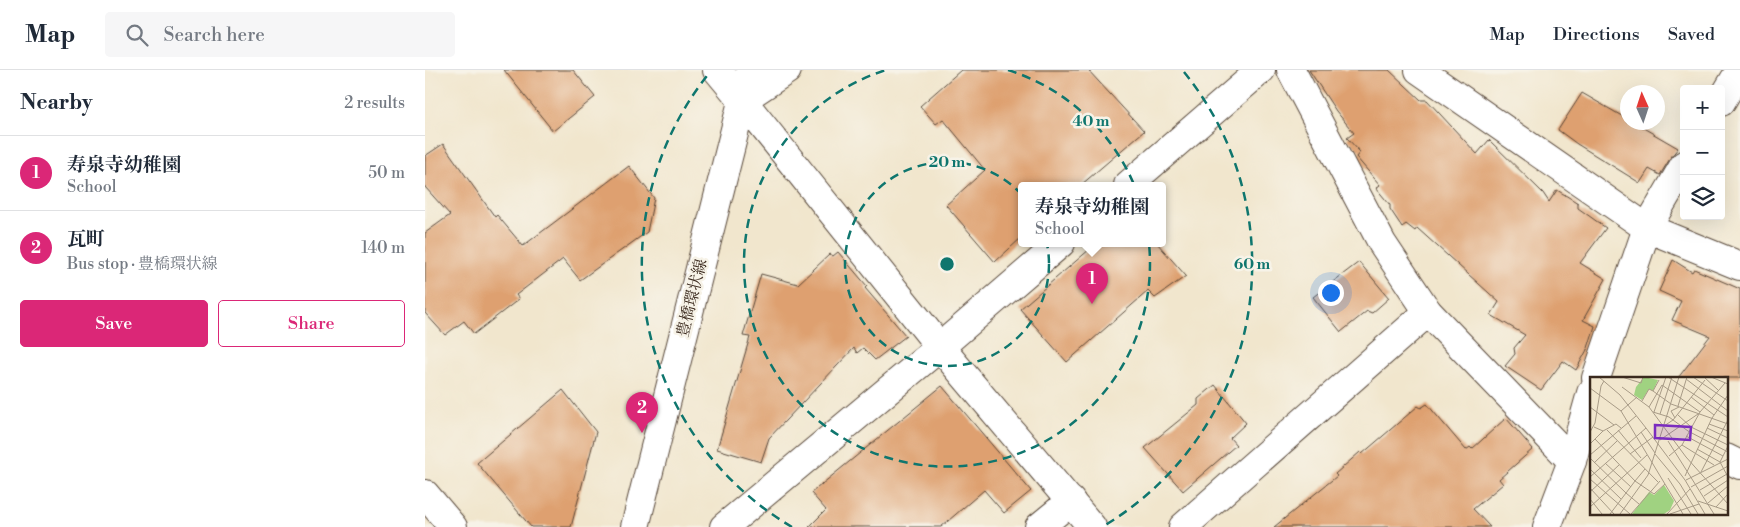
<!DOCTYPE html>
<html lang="en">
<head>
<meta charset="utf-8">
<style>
  body { margin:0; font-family:"Libre Bodoni","Noto Serif JP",serif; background:#f6f6f7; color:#1f2937 }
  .controls { position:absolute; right:15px; top:15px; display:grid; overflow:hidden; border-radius:5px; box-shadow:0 5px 20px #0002 }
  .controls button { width:45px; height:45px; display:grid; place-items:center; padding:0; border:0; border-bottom:1px solid #e0e1e3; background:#fff; color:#1f2937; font:25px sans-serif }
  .compass { position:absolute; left:1195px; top:15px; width:45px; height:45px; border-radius:50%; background:#fff; box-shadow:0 5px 20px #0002; rotate:357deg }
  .you { position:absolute; left:905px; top:222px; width:18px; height:18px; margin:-12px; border:4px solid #fff; border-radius:50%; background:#1a73e8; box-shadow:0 0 0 8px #1a73e833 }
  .badge { display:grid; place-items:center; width:32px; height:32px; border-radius:50%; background:#db2777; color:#fff; font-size:16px; font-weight:700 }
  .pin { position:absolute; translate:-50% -41px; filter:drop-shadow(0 1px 2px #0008) }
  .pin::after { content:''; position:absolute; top:26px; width:18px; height:15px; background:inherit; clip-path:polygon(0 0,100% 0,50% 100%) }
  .popup { position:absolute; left:593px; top:112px; width:148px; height:65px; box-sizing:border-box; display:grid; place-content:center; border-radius:5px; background:#fff; filter:drop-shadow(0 1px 4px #0005); font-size:16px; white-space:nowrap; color:#747a83 }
  .popup b { font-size:19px; color:#1f2937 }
  .popup::after { content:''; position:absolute; left:50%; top:100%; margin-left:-10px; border:10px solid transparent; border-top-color:#fff }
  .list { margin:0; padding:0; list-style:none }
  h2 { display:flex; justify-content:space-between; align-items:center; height:65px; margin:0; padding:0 20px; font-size:21px }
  h2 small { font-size:16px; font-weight:400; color:#747a83 }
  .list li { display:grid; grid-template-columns:32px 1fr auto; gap:15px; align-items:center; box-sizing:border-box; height:75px; padding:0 20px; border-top:1px solid #e0e1e3 }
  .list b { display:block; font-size:19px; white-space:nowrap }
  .list p { margin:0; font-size:16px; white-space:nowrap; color:#747a83 }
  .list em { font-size:16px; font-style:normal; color:#747a83 }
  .actions { display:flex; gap:10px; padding:15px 20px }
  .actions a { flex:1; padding:11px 0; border:1px solid #db2777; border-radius:5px; text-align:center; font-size:18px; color:#db2777 }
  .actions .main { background:#db2777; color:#fff }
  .icon { flex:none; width:28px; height:28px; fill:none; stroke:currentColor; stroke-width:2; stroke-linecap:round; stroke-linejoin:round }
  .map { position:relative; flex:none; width:1315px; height:457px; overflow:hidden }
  header { display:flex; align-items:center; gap:30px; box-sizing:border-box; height:70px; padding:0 25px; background:#fff; border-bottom:1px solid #e0e1e3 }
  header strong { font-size:24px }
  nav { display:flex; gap:28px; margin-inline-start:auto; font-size:18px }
  .search { width:350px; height:45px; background:#f6f6f7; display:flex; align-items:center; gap:12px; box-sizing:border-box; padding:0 18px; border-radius:5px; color:#747a83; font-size:19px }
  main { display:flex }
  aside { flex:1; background:#fff }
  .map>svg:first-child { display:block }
  .building { fill:#dea070 }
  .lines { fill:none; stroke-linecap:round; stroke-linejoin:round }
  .minor-casing { stroke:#564638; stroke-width:30 }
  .tertiary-casing { stroke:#564638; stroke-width:30 }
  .secondary-casing { stroke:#564638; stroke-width:30 }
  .trunk-casing { stroke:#564638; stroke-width:30 }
  .minor { stroke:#fff; stroke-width:28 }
  .tertiary { stroke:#fff; stroke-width:28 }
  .secondary { stroke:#fff; stroke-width:28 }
  .trunk { stroke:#fff; stroke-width:28 }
  .ring { fill:none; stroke:#0f766e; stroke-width:2.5; stroke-dasharray:9 6 }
  .labels { text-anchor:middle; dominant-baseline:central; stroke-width:5; stroke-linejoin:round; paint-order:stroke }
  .street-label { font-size:16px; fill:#3b2a1e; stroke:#f7f3e8 }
  .inset-road { fill:none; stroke:#a89b87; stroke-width:1 }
  .view { fill:#7b2cbf; fill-opacity:0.15; stroke:#7b2cbf; stroke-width:2.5 }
  .inset-edge { fill:none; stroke:#3b2a1e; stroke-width:2.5 }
  .centre { fill:#0f766e; stroke:#f7f3e8; stroke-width:2.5 }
  .ring-label { font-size:15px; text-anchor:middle; font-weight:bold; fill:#0f766e; stroke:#f7f3e8; stroke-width:5; stroke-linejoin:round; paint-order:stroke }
</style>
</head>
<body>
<header>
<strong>Map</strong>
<div class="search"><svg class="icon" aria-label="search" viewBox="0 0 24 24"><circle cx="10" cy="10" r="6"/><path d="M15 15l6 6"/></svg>Search here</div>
<nav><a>Map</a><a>Directions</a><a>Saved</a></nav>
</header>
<main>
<aside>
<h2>Nearby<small>2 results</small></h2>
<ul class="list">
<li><span class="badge">1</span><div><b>寿泉寺幼稚園</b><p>School</p></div><em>50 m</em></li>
<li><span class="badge">2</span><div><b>瓦町</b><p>Bus stop · 豊橋環状線</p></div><em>140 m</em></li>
</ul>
<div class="actions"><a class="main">Save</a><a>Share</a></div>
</aside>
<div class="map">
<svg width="1315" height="457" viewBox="0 0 1315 457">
  <rect width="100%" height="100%" fill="#f7f3e8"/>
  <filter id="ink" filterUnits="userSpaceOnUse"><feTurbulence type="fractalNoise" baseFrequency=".02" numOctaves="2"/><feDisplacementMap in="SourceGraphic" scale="10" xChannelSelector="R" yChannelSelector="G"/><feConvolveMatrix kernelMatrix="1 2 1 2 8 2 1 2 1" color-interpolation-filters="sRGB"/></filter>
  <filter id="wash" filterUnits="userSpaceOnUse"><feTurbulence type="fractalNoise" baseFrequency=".0096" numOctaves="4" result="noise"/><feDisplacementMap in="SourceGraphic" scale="20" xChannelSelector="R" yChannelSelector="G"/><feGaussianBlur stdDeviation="1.12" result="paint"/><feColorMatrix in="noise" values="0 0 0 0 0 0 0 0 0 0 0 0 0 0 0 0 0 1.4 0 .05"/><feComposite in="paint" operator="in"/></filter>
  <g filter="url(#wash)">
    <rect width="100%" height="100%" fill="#f1e6cd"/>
    <g id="blocks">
      <g class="building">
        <polygon points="79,0 148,0 170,27 128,61"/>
        <polygon points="536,0 663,0 719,61 656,115 597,115 597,167 570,192 521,135 560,100 518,49 511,54 495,36"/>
        <polygon points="884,0 964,0 996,30 1002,30 1052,84 1064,70 1118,123 1124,132 1132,120 1153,133 1153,138 1181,158 1155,193 1181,209 1158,250 1170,256 1163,278 1151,300 1138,291 1116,320 1080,296 1090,284 1089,278 1100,265 1066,245 1074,232 992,158 990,161 981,154 977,157 965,139 965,135 951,118 955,115 931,87 935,82 922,68 929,63 911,41"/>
        <polygon points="1157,23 1202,49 1202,52 1208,52 1253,78 1246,87 1235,105 1224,99 1215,113 1152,74 1133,60"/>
        <polygon points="18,74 70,147 72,145 98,176 204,96 229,128 222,162 155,210 138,189 91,225 94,229 49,264 39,251 20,265 0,243 0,163 25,145 0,117 0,86"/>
        <polygon points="672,173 732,173 761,206 730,228 723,221 642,292 595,239"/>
        <polygon points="413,182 442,216 440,218 481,266 450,290 438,278 432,283 429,278 344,368 336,392 292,379 325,267 318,266 336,204 373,214 405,184 408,186"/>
        <polygon points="1248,190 1267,202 1269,199 1315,219 1315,308 1253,308 1285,266 1247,250 1256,231 1234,221"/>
        <polygon points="934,192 964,228 947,243 942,241 916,262 888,227"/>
        <polygon points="790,315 821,353 805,368 811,375 758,421 720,378 773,335 773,329"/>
        <polygon points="517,316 606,421 579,443 559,420 516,457 384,457 401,440 386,423"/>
        <polygon points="138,320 171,362 146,457 106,457 52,393"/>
        <polygon points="1002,334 1041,380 1045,377 1047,379 1081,348 1108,379 1074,409 1078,414 1048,439 1065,457 849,457 912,406 910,404 935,382 937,384 993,336 996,338"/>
      </g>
    </g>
  </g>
  <g filter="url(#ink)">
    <use href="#blocks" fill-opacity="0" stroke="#564638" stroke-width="1"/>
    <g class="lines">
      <defs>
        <g id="minor">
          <polyline points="292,0 317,30 362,0"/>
          <polyline points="866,0 957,173 1003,242 1147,391"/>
          <polyline points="994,0 1222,158 1315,196"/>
          <polyline points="1296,32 1315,0"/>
          <polyline points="703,115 836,0"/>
          <polyline points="1171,308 1222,158 1259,95"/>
          <polyline points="1301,388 1315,395"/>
          <polyline points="299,457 515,277 636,173"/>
          <polyline points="614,457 646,431"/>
          <polyline points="758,457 1003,242"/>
          <polyline points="1122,457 1147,391 1166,323"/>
        </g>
        <polyline id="tertiary" points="317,30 515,277 667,457"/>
        <polyline id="secondary" points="210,457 325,0"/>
        <polyline id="trunk" points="0,424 28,457"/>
      </defs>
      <use href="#minor" class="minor-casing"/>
      <use href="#tertiary" class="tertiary-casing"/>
      <use href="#secondary" class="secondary-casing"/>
      <use href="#trunk" class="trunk-casing"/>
      <use href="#minor" class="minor"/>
      <use href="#tertiary" class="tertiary"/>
      <use href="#secondary" class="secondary"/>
      <use href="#trunk" class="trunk"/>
    </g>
  </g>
  <g class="ring">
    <circle cx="522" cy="194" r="102"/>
    <path d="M583 0A203 203 0 1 1 461 0"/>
    <path d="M367 457A305 305 0 0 1 285 2M759 2A305 305 0 0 1 677 457"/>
  </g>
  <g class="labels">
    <g class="street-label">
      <text transform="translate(267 228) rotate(-76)">豊橋環状線</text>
    </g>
  </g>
  <g transform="translate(1165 307)">
    <rect width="138" height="138" fill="#f1e6cd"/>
    <path d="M54 0 68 3 63 14 59 12 52 23 44 18 46 10ZM74 108 84 124 80 133 74 137H42L59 115 64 118Z" fill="#a0d281"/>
    <path class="inset-road" d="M9 0 30 18 56 51 95 103 115 137M32 0 51 6 53 0M78 0 138 40M103 0 138 24M114 0 128 13M121 0 138 7M96 2 138 34M32 10 59 30 96 80 138 127M0 11 31 34 93 137M63 14 81 27 138 47M101 20 124 38M52 24 59 12 63 14 69 3M88 29 97 0M0 30 24 48M59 30 72 8 110 35M31 34 47 20M63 35 79 40 98 54 138 75M64 35 76 0M70 37 82 0M88 38 101 50 138 68M85 41 81 34 89 30M119 47 138 54M74 49 83 43 115 3M4 50 13 54 26 47 31 51M117 51 138 61M17 53 68 105M28 53 51 81M0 55 5 46 11 9 14 4M51 55 65 76M96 59 133 79M5 62 45 104 55 92M70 63 108 37M78 64 124 137M0 67 13 54M92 68 124 88M138 69 130 85 138 100M107 72 130 85M40 77 63 60M65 77 90 107 108 137M0 78 46 39M79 79 92 68 110 35 135 6M0 81 36 116 20 137M4 86 27 64M15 86 41 110M0 92 31 122M111 95 138 43M95 99 122 41 138 18M0 100 56 51M78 101 101 137M0 102 40 137M96 103 138 82M101 110 138 89M0 111 24 137M110 113 137 97M0 115 29 88M114 119 138 103M0 122 12 137M108 124 138 134M118 126 138 109M49 127 36 116 45 104 64 117 75 107M0 130 57 78M126 130 138 117M30 137 58 98 89 0M41 137 70 104M77 137 100 112M80 137 109 127"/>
    <path class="view" d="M65 48 101 50 100 63 65 61Z"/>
    <rect width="138" height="138" class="inset-edge"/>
  </g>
  <circle cx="522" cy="194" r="8" class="centre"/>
  <g class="ring-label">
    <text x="666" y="56">40 m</text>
    <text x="522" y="97">20 m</text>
    <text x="827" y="199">60 m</text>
  </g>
</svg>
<div class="controls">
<button>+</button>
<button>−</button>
<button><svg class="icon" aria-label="layers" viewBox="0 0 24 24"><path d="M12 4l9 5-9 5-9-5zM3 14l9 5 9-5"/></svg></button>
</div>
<svg class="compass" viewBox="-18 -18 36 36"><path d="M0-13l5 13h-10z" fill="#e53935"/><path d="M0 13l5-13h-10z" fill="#747a83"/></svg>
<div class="you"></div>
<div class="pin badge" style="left:667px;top:234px">1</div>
<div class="popup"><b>寿泉寺幼稚園</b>School</div>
<div class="pin badge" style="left:217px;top:363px">2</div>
</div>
</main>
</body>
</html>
